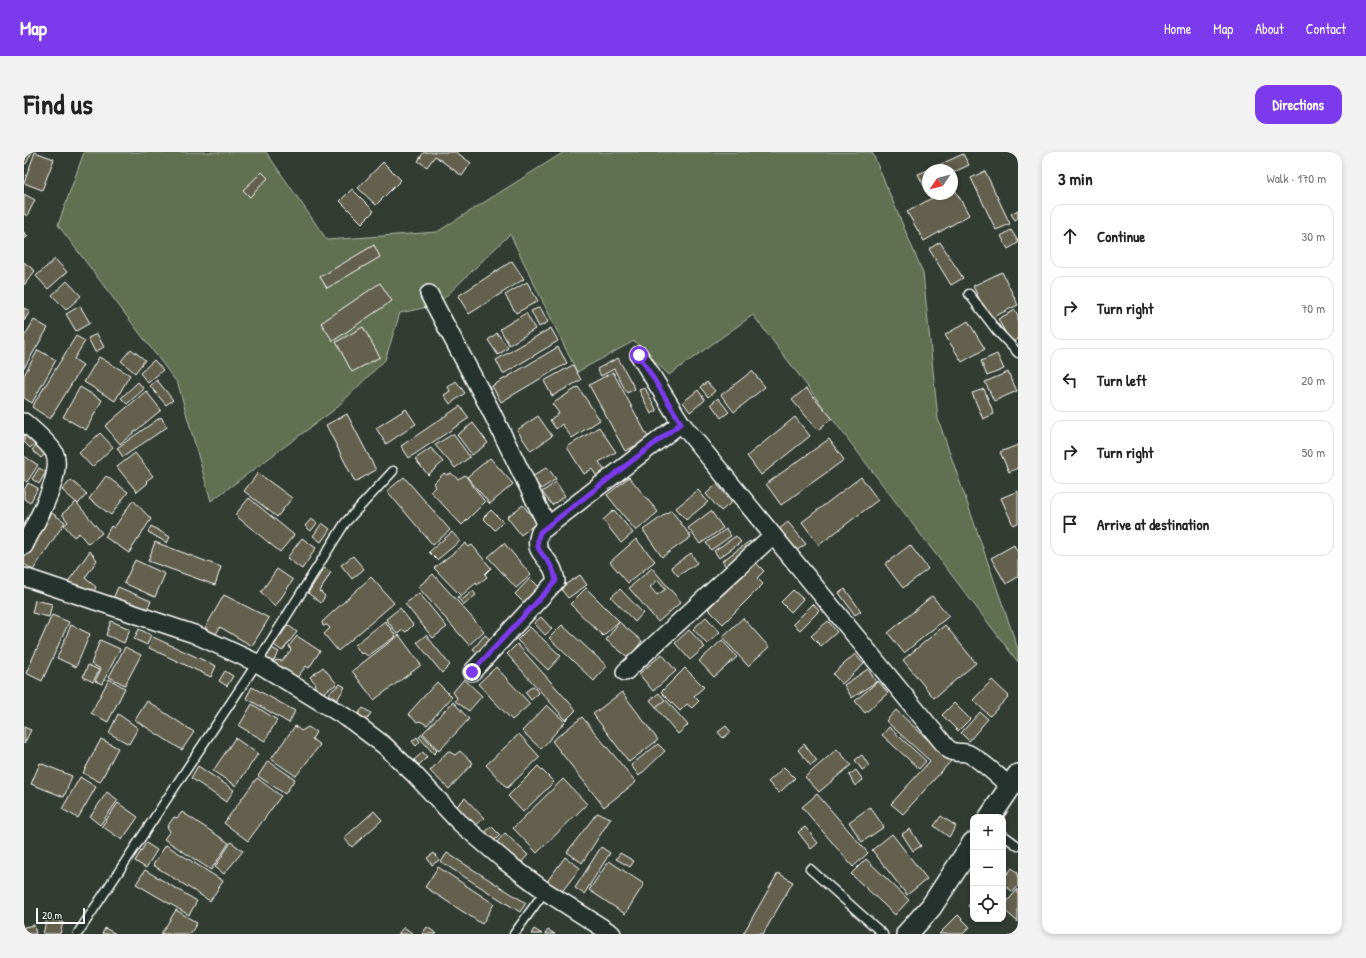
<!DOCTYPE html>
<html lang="en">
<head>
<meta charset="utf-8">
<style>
  body { margin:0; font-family:"Patrick Hand",sans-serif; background:#f2f2f2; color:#222 }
  .controls { position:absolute; right:12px; bottom:12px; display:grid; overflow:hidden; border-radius:8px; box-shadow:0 2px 6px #0003 }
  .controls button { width:36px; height:36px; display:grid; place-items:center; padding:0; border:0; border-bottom:1px solid #e0e0e0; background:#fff; color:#222; font:20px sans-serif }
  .compass { position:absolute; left:898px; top:12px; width:36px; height:36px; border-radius:50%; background:#fff; box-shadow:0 2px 6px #0003; rotate:235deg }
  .scale { position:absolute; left:12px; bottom:10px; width:49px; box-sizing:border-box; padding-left:4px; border:2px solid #fff; border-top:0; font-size:11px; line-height:14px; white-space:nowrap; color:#fff; -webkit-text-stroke:3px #26332d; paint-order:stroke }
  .stop { position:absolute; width:12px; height:12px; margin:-9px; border:3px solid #7c3aed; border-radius:50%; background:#fff }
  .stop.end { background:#7c3aed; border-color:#fff; box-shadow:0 1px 4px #0008 }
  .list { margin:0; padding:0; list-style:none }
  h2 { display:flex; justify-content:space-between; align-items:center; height:52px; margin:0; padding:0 16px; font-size:17px }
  h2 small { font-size:13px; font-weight:400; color:#767676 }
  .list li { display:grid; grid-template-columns:26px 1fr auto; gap:12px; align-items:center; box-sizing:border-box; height:64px; margin:0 8px 8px; padding:0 8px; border:1px solid #e0e0e0; border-radius:12px }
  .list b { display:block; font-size:15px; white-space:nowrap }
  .list em { font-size:13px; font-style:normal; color:#767676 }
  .icon { flex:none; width:22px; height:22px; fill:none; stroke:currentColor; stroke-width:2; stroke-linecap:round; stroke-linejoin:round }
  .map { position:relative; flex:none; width:994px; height:782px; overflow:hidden; border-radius:12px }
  header { display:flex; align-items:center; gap:24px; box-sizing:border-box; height:56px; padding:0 20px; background:#7c3aed; color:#fff }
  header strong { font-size:19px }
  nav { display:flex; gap:22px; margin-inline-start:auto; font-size:14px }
  .intro { display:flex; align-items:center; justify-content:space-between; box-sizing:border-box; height:96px; padding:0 24px }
  h1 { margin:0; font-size:28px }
  .button { padding:10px 18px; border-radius:12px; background:#7c3aed; color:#fff; font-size:14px; font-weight:700 }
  main { display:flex; gap:24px; padding:0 24px }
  aside { flex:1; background:#fff; border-radius:12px; box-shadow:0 2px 6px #0003 }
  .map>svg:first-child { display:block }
  .green { fill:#607051; stroke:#b0b8a8 }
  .building { fill:#64604d; stroke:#fff; fill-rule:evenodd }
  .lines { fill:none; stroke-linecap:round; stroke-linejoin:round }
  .service-casing { stroke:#fff; stroke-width:11 }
  .minor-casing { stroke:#fff; stroke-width:20 }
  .tertiary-casing { stroke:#fff; stroke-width:24 }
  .service { stroke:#26332d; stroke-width:8 }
  .minor { stroke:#26332d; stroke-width:17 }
  .tertiary { stroke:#26332d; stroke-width:21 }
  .route { stroke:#7c3aed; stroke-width:5 }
</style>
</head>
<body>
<header>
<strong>Map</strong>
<nav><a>Home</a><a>Map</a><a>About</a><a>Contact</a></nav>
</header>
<div class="intro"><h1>Find us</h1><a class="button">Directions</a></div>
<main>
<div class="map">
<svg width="994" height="782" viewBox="0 0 994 782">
  <rect width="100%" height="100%" fill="#323c33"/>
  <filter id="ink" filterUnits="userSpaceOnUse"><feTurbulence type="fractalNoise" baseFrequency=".025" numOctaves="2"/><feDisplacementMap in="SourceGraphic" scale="8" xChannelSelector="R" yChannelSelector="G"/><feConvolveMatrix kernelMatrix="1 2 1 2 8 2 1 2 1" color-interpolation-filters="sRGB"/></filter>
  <g filter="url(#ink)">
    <polygon class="green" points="60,0 242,0 303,88 413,80 540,0 848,0 899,121 914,267 994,497 994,510 729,163 645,223 610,189 553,220 486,82 413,153 376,161 361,208 310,258 187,349 154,232 34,73"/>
    <g class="building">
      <polygon points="0,0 8,0 2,12 0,11"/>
      <polygon points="11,0 30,7 18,38 0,31"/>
      <polygon points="400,0 432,0 447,11 438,24 411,4 403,15 394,9"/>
      <polygon points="939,2 945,13 928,21 928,18 904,18"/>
      <polygon points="359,10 377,28 352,53 334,36"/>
      <polygon points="904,18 904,32 900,34 894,22"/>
      <polygon points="961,19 986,72 972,78 947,26"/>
      <polygon points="238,20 244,26 226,45 219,38"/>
      <polygon points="929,34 945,63 900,89 883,60 915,42 928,42"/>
      <polygon points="328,37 350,59 338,71 316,49"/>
      <polygon points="0,42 11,48 3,64 0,62"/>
      <polygon points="994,58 994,66 991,68 987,62"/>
      <polygon points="987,78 994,89 994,91 984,97 977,84"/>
      <polygon points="0,80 4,84 0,88"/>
      <polygon points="916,90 939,126 927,133 905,97"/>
      <polygon points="350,93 356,105 303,136 296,125"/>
      <polygon points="31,107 43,120 24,137 12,124"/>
      <polygon points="488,109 500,127 445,162 434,144"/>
      <polygon points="0,110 11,119 0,133"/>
      <polygon points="978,120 994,153 965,167 949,134"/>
      <polygon points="43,129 57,144 42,158 28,143"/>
      <polygon points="503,130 514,149 492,161 481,143"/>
      <polygon points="356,131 368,149 309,189 297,171"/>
      <polygon points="56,154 66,171 52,179 42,162"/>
      <polygon points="516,155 524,170 515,175 507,159"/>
      <polygon points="0,156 6,159 0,169"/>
      <polygon points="991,158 994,163 994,187 987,191 974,167"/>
      <polygon points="502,161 511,177 485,193 476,177"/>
      <polygon points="10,168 24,176 0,216 0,185"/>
      <polygon points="944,169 961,197 938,210 921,183"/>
      <polygon points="339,175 356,205 328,220 312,190"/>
      <polygon points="527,176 534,189 479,222 472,208"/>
      <polygon points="473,181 484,196 474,203 464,188"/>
      <polygon points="73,182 80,195 71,200 64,186"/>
      <polygon points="52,184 61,189 50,207 59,213 26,267 8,255"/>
      <polygon points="534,195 543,211 477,250 468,234"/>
      <polygon points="107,197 121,208 111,221 97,209"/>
      <polygon points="14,198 32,208 8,251 0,246 0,223"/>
      <polygon points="973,202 980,217 963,224 957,209"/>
      <polygon points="75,205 106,223 91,249 60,230"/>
      <polygon points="594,206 611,237 603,241 590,217 577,224 573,217"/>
      <polygon points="130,208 139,218 124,231 116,221"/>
      <polygon points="549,213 557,228 528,244 520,229"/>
      <polygon points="728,219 741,235 710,260 697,243"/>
      <polygon points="589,220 625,287 601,299 565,233"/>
      <polygon points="984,220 993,239 970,249 961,230"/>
      <polygon points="133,228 149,248 142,253 126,234"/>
      <polygon points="432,229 441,241 426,252 420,243 426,239 424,235"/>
      <polygon points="114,230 120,237 103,252 97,246"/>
      <polygon points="683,230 691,239 684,245 676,235"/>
      <polygon points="56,235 78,248 62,278 39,265"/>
      <polygon points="554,235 576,268 548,286 538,272 532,277 526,268 535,261 528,252"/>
      <polygon points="621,236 633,259 627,262 615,238"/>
      <polygon points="782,236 808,266 794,278 768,248"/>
      <polygon points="960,237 970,262 959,267 948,241"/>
      <polygon points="674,238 681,248 666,260 659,250"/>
      <polygon points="122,239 137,258 96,292 81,274"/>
      <polygon points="694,246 705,260 697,266 687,252"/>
      <polygon points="436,254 445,266 385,306 377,294"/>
      <polygon points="382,257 392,272 362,292 352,276"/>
      <polygon points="323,262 352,318 331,330 302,273"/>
      <polygon points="514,264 528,284 507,299 493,278"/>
      <polygon points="137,265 143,275 99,305 93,296"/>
      <polygon points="771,265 786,284 737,323 723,304"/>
      <polygon points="449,271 464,291 448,303 433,283"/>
      <polygon points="0,275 14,289 6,296 0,290"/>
      <polygon points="575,275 592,300 575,310 581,319 573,325 568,317 560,322 543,295"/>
      <polygon points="76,281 89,295 68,315 55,301"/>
      <polygon points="429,282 446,305 431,316 411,293"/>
      <polygon points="805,287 820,308 757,353 742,332"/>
      <polygon points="14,291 23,300 17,306 8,298"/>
      <polygon points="994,293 994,316 985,320 976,300"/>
      <polygon points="407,296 419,310 404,323 391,307"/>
      <polygon points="111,301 129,324 122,329 124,331 113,340 93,315"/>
      <polygon points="0,304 14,313 3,330 0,328"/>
      <polygon points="466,306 489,332 466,352 443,325"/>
      <polygon points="523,315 532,327 517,337 508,325"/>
      <polygon points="15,316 22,320 15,332 8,327"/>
      <polygon points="234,321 268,346 253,365 220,339"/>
      <polygon points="420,321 423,323 427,321 434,327 441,323 461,350 438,373 406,339 412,335 410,331"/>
      <polygon points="82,324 104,340 87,363 65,347"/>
      <polygon points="380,325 426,378 409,393 363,339"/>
      <polygon points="605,325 634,360 612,379 583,343"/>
      <polygon points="837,325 854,348 795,393 778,370"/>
      <polygon points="47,328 63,342 54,352 38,338"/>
      <polygon points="532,330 541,344 528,353 518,340"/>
      <polygon points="4,331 14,336 6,351 0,347 0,338"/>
      <polygon points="693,332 708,350 697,359 682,342"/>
      <polygon points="674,338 684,350 662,368 652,356"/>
      <polygon points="994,339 994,371 989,373 977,346"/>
      <polygon points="225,346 270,383 256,400 211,363"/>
      <polygon points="109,348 127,367 105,401 81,385 87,374 90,376"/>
      <polygon points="52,350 78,381 64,392 55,381 50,385 40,373 44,370 38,362"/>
      <polygon points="499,353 513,371 497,383 483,365"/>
      <polygon points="467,358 479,370 471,378 459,366"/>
      <polygon points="590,358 609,381 597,391 579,368"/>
      <polygon points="647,358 667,385 638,405 619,378"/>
      <polygon points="687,359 699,376 676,392 664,376"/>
      <polygon points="28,361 41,370 9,418 0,412 0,404"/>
      <polygon points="287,367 293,371 287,379 281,374"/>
      <polygon points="764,370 782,392 772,399 754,378"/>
      <polygon points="298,371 306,377 297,390 289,384"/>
      <polygon points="127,374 146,385 143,391 124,380"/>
      <polygon points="702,377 707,384 687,398 682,391"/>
      <polygon points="428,380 436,389 413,408 405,400"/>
      <polygon points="712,384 717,390 695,406 690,399"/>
      <polygon points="278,386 292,396 278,417 263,406"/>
      <polygon points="612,387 631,409 604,431 586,410"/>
      <polygon points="726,389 731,396 703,416 698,409"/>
      <polygon points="131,390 197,415 191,433 124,409"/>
      <polygon points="442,391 444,395 448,393 467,416 461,422 463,425 453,433 452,431 437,444 410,416"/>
      <polygon points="480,391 507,423 492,436 464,405"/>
      <polygon points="886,393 904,417 879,436 861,412"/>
      <polygon points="990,393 994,401 994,425 982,432 967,406"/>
      <polygon points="66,399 73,408 61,426 72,435 67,445 41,434"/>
      <polygon points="667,401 673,411 654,424 647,415"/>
      <polygon points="329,404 340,417 328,427 317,413"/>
      <polygon points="111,408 141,422 131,445 100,431"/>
      <polygon points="731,410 740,419 733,426 739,432 699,472 684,457"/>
      <polygon points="300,416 307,420 296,439 301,444 297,451 284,441"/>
      <path d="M628 416 657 450 634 470 605 436ZM634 428 642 437 633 443 626 435Z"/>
      <polygon points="253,417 269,428 251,455 237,440"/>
      <polygon points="409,422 460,479 445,493 394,435"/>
      <polygon points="556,423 563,433 544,446 536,436"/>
      <polygon points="347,425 370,451 314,499 300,482 306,476 303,473 299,474 298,470"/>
      <polygon points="506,426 515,435 500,451 491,442"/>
      <polygon points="94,435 127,449 121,463 88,449"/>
      <polygon points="562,436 595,469 579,484 546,452"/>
      <polygon points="596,437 619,461 611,470 587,445"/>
      <polygon points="821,437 837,459 831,463 815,441"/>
      <polygon points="769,438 779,447 767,460 757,450"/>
      <polygon points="449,439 452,443 440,453 433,445 436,444 439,447"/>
      <polygon points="395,441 423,475 409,486 381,452"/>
      <polygon points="200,443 245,466 228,494 196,475 192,482 181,476"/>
      <polygon points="908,444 925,464 880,501 864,481"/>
      <polygon points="11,448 28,452 25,465 8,461"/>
      <polygon points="789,452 795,459 776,478 769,472"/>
      <polygon points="376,456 389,473 382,480 379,478 373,482 362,467"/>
      <polygon points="28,463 45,470 18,529 2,521"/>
      <polygon points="517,465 528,477 521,483 510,471"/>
      <polygon points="682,465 696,480 683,492 669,477"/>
      <polygon points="719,466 745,495 724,514 698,485"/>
      <polygon points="87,469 106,477 100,491 82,483"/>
      <polygon points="361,469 372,484 344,504 340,501 337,502 331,493"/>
      <polygon points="804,469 813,480 797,494 787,484"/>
      <polygon points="595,470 618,489 605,506 582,488"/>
      <polygon points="47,473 66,482 52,515 33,506"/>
      <polygon points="264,473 273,480 258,499 250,493"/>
      <polygon points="538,473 583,514 570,529 525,486"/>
      <polygon points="921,473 952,511 910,546 879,508"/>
      <polygon points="506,475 537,504 524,518 493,488"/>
      <polygon points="115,477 127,483 123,493 110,487"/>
      <polygon points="665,478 681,495 666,508 651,491"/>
      <polygon points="375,483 397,513 350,548 328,519"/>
      <polygon points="402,483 426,513 418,521 393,490"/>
      <polygon points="461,483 467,488 455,502 449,497"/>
      <polygon points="273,484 296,499 285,516 282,514 272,527 248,514 252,508 258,509 267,498 265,494"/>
      <polygon points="129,485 192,514 187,525 125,496"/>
      <polygon points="76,488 96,497 78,532 71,529 77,517 67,512"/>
      <polygon points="698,488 713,505 690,525 675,509"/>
      <polygon points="493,492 552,558 542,568 483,502"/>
      <polygon points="101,495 117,503 101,533 85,525"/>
      <polygon points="248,496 255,500 248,511 241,507"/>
      <polygon points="638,502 652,519 629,539 615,522"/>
      <polygon points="831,502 840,512 818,532 809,522"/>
      <polygon points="64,513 75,518 69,530 59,525"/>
      <polygon points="299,515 313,532 297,542 290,535 292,532 286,525"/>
      <polygon points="472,515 506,552 488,568 454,532"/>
      <polygon points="661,516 680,535 670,544 675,549 668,556 663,552 656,559 637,540"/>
      <polygon points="844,517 852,530 828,546 820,533"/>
      <polygon points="201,519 209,524 203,534 195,529"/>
      <polygon points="85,527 101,536 84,570 67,561"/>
      <polygon points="440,527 458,544 445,559 431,549 433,546 429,540"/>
      <polygon points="968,528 985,544 966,564 949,548"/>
      <polygon points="854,529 864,541 841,561 831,549"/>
      <polygon points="413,530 428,545 403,573 396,569 393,570 384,562"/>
      <polygon points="316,532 321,535 313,548 304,542"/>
      <polygon points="509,534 515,541 507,548 501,540"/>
      <polygon points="228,535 271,559 265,571 222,546"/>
      <polygon points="598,540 634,588 605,610 569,562"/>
      <polygon points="635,541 641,548 632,555 626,548"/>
      <polygon points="642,548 664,573 654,582 632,556"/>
      <polygon points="123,549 170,580 158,598 111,568"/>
      <polygon points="429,550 445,567 415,599 399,581"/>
      <polygon points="930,551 946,567 934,579 918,563"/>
      <polygon points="228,552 253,568 241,589 215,574"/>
      <polygon points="523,553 541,570 517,597 498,579"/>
      <polygon points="339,556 347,561 342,568 334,562"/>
      <polygon points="872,558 927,609 879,662 867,652 906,609 862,569"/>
      <polygon points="956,560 964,567 945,589 937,581"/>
      <polygon points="94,562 114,576 105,592 85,581"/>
      <polygon points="558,565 612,630 580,655 528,589"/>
      <polygon points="271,574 277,579 284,575 292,580 288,587 296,593 272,624 247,607"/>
      <polygon points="702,574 707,580 699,586 694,580"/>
      <polygon points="0,575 7,578 0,592"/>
      <polygon points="865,575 902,609 895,617 858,583"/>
      <polygon points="398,582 413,599 410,602 395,585"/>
      <polygon points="495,582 516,605 483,636 462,613"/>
      <polygon points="393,585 396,590 392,594 388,589"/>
      <polygon points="211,586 234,602 212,634 189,619"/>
      <polygon points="77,587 94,596 76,630 59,621"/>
      <polygon points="634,592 641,599 615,624 607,613"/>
      <polygon points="780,592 793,609 787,614 774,598"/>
      <polygon points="813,597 827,613 795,640 781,625"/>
      <polygon points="424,599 431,603 436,599 449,611 425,637 406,619"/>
      <polygon points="399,600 403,605 395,613 390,608"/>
      <polygon points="838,603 845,614 838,618 831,608"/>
      <polygon points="244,609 271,627 261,642 234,624"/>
      <polygon points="16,611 48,624 40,645 7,632"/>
      <polygon points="174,614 210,638 202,650 167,626"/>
      <polygon points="514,614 530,630 499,660 484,644"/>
      <polygon points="760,615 771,626 755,641 744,630"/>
      <polygon points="832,618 839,628 831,634 825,623"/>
      <polygon points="56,625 72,635 54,666 38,657"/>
      <polygon points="233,626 257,644 224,689 200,671"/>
      <polygon points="539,627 563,652 513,701 489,676"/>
      <polygon points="83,640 94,648 76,673 66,665"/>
      <polygon points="793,642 844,701 829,715 778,655"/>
      <polygon points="441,646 460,666 448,677 430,657"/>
      <polygon points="94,651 114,665 98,688 78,674"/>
      <polygon points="846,655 860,675 838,690 825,670"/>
      <polygon points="350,659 358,668 328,695 320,686"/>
      <polygon points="158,660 205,691 187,718 140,687 146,679 143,675 150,665 153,666"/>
      <polygon points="573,661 587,666 558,711 543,700"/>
      <polygon points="917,664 932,674 925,685 910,674"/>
      <polygon points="467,674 476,683 469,690 460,682"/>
      <polygon points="781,675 794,691 787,697 774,680"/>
      <polygon points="886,677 897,694 889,699 878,682"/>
      <polygon points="481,681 504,703 495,713 472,691"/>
      <polygon points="868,682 903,727 883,743 848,698"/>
      <polygon points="207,690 219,699 200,722 191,715"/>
      <polygon points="122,691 133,698 122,716 111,709"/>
      <polygon points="142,693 199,729 186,749 129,713"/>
      <polygon points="577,695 586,701 560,742 551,736"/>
      <polygon points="410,701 415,708 408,713 403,706"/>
      <polygon points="423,701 502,751 496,760 417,710"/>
      <polygon points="596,701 610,709 606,715 592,707"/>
      <polygon points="541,705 556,716 536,742 522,731"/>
      <polygon points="842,707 885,748 871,763 827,722"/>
      <polygon points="585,709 620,732 601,762 565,738"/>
      <polygon points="414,715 470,752 458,772 401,735"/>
      <polygon points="988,716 994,721 994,734 989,740 979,732 979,727"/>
      <polygon points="121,718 173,749 165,763 112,732"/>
      <polygon points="754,721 769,730 739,782 719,782"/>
      <polygon points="994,737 994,770 979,757 979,754"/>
      <polygon points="949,747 949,759 944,754"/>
      <polygon points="152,758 173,771 166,782 137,782"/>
      <polygon points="934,763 946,775 939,782 915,782"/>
      <polygon points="23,766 39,770 36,782 19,782"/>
      <polygon points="10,773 12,782 0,782 0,775"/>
      <polygon points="380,775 389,782 374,782"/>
      <polygon points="403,775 413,782 398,782"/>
      <polygon points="81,776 92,782 78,782"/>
      <polygon points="510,777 518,782 507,782"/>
      <polygon points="524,778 531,782 521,782"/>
    </g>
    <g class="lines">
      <defs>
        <g id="service">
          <polyline points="945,142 973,179 994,201"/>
          <polyline points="979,683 994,694"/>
          <polyline points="786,717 859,782"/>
          <polyline points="54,781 233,511 321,371 369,319"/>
          <polyline points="490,782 521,739"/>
        </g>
        <g id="minor">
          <polyline points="405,142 465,255 523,373"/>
          <path d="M615 203 657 271 924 597C935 604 938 598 945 602 960 610 973 624 986 634"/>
          <path d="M0 270C7 276 26 293 30 300 41 322 10 373 0 394"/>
          <polyline points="0,425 170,482 233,511 328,569 361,594 390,622 435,670 482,710 521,739 588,782"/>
          <path d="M448 520 532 429C531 424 530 418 527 414 518 400 509 398 516 380L657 271"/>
          <polyline points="601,520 748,384"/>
        </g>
        <g id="tertiary">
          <polyline points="966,665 994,623"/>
          <polyline points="883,782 907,755 949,691"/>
        </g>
      </defs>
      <use href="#service" class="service-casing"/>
      <use href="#minor" class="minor-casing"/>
      <use href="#tertiary" class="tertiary-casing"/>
      <use href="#service" class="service"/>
      <use href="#minor" class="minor"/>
      <use href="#tertiary" class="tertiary"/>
    </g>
  </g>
  <g class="lines" filter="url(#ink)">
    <path class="route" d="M448 520 532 429C531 424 530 418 527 414 518 400 509 398 516 380L657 271 615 203"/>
  </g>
</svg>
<div class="controls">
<button>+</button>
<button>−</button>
<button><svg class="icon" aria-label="locate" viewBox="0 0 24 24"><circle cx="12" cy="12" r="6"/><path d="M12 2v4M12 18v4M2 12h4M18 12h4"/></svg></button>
</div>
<svg class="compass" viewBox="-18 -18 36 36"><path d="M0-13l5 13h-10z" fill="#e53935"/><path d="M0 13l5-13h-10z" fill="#767676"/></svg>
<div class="scale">20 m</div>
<div class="stop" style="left:615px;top:203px"></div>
<div class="stop end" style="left:448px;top:520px"></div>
</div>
<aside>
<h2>3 min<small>Walk · 170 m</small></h2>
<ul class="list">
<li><svg class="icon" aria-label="ahead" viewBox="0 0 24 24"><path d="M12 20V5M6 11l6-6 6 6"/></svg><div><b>Continue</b></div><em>30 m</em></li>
<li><svg class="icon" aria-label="right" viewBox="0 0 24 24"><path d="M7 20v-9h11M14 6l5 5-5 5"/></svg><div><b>Turn right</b></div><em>70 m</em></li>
<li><svg class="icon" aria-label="left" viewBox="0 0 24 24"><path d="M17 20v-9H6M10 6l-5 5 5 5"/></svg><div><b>Turn left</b></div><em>20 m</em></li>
<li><svg class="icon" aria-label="right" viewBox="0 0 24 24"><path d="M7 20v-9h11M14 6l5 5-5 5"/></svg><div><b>Turn right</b></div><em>50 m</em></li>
<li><svg class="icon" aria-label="arrive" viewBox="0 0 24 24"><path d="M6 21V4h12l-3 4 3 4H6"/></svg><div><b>Arrive at destination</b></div></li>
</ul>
</aside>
</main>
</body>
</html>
